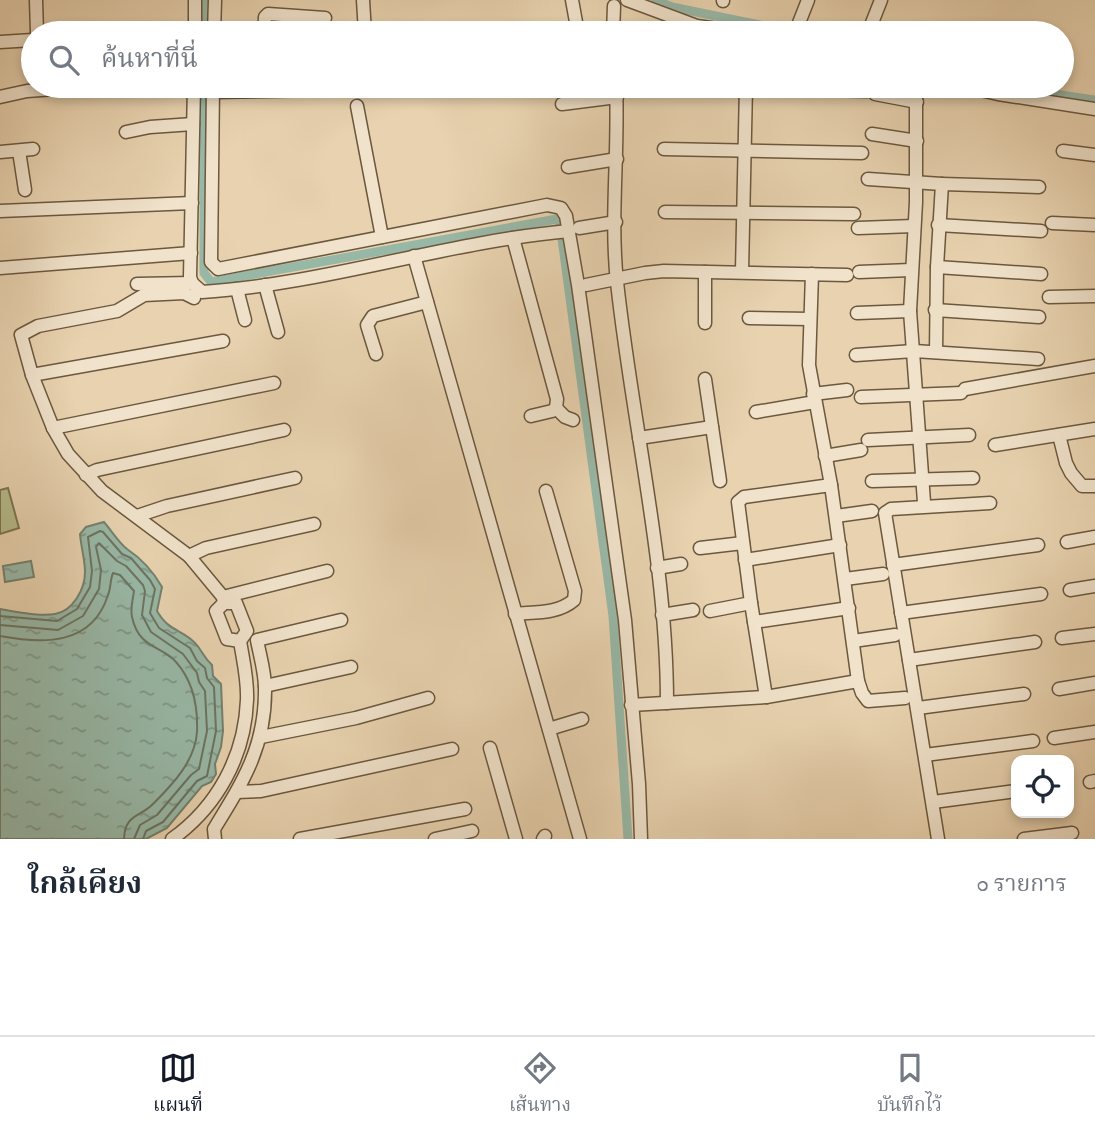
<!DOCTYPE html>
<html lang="th">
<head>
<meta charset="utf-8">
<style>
  body { margin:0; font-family:"IM FELL DW Pica","Noto Serif Thai",serif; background:#f2f2f3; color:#1f2937 }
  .controls { position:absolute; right:21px; bottom:21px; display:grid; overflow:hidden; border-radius:14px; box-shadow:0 4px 10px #0003 }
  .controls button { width:63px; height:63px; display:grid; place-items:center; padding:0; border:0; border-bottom:2px solid #e0e1e3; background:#fff; color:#1f2937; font:35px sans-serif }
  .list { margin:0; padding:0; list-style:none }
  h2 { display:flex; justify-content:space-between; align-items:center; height:91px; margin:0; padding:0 28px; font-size:30px }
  h2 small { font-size:23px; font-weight:400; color:#747a83 }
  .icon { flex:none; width:38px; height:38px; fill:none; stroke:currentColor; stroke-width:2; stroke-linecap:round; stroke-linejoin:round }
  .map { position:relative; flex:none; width:1095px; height:839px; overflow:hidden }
  .search { position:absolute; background:#fff; box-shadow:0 4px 10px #0003; left:21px; right:21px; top:21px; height:77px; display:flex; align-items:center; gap:18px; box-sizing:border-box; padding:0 24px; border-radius:38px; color:#747a83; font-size:26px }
  .sheet { height:196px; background:#fff }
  nav { display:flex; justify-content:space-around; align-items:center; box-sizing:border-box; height:98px; border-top:2px solid #e0e1e3; background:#fff; font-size:19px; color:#747a83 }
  nav a { display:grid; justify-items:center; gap:4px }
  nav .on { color:#111827 }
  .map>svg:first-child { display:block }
  .green { fill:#b6bb8a; stroke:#7c7552; stroke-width:2 }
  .water { fill:url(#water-ripples); stroke:#75816e; stroke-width:2 }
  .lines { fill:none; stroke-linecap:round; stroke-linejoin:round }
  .shore { stroke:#6c7460; stroke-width:2 }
  .canal { stroke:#98b8a7; stroke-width:9 }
  .minor-casing { stroke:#6b583e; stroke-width:15 }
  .minor { stroke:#f0e2cb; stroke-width:12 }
</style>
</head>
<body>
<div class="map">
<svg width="1095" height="839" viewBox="0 0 1095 839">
  <defs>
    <pattern id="water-ripples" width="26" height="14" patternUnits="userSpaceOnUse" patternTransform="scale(1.75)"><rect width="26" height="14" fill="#98b8a7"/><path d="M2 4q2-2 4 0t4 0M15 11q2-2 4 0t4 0" fill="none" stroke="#7e9687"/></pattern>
  </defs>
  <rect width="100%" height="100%" fill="#e8d2af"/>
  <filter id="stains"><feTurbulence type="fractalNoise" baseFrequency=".00286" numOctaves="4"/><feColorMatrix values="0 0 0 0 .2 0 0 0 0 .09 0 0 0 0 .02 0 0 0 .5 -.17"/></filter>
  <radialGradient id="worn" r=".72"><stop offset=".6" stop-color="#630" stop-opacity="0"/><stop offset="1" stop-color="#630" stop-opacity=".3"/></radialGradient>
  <polygon class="green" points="8,488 19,528 0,534 0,490"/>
  <g class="water">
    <path d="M104 522C111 530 119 543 127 549 142 559 153 571 162 587L157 611C169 632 182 629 195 643 202 650 203 657 212 665L213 676 221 684 223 731 221 747 215 764 216 774 211 782 202 786 167 828 146 839H0V609C15 612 40 617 55 614 73 611 85 589 85 572 85 560 81 547 80 534L86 527Z"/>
    <polygon points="31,561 34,577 5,582 3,566"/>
  </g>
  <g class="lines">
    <g class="shore">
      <polyline points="0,616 57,621 77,609 90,587 92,571 88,537 100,531 103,532 122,554 131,558 150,580 155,589 150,613 159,628 190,648 197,661 205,668 207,678 214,687 216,731 207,776 197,781 163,822 146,831 143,839"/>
      <polyline points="0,625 58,630 83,616 99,589 101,570 96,547 99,543 117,561 126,566 143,585 145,591 142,615 151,632 183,654 197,673 199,682 205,691 207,731 199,769 191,775 157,815 140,825 134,839"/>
      <path d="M0 636C43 644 92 646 108 595 111 588 110 580 113 573L120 575 134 591C133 599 130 608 132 617 139 649 161 645 176 662 193 681 198 707 197 732 195 761 173 784 153 804 139 818 125 814 124 839"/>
    </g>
    <g class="canal">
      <polyline points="655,0 672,7 799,33"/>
      <polyline points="203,33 204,0"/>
      <polyline points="204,86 204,273 211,282 557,219 560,224 613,616 628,839"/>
      <polyline points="1001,86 1095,100"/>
    </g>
    <defs>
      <g id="minor">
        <polyline points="36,0 37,33"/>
        <polyline points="363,0 365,33"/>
        <polyline points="572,0 578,33"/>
        <polyline points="627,0 697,26 745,33"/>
        <polyline points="723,1 723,0"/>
        <polyline points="195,33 195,0"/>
        <polyline points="214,33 215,0"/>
        <polyline points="264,33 265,17 268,14 325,18"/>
        <polyline points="613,33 614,6"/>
        <polyline points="795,33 808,0"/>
        <polyline points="868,33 881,0"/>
        <polyline points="0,42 33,40"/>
        <polyline points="213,86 211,262 218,269 547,205 561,208 566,216 578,285 625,620 639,784 641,839"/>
        <path d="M616 86C619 151 610 217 617 282 632 422 667 562 667 703"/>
        <polyline points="916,86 916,202 910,311 924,502"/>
        <polyline points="963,86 998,94 1095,109"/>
        <polyline points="746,88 867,91"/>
        <polyline points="213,92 317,90"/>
        <polyline points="875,94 917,102"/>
        <polyline points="0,97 27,91 97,86"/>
        <polyline points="562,104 617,97"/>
        <polyline points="357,106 382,237"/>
        <polyline points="126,132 150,127 193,124"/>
        <polyline points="872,134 917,141"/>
        <polyline points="664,149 862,153"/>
        <polyline points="19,151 25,190"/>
        <polyline points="1063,151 1095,155"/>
        <polyline points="0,152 33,149"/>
        <polyline points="568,167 617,159"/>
        <polyline points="868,179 942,184 937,267 936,352"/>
        <polyline points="942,184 1039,187"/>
        <polyline points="0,211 192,203"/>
        <polyline points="665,212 854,214"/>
        <polyline points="1052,223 1095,225"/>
        <polyline points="938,225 1041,231"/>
        <polyline points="579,228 616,222"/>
        <polyline points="858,228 914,226"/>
        <polyline points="513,238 557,399 556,408 552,411 531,416"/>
        <polyline points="414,256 580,839"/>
        <polyline points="937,267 1041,274"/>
        <polyline points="0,268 191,253"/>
        <polyline points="742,271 746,86"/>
        <polyline points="859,272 911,270"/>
        <polyline points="812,274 809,365 831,485 858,681 862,693 868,701 905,698"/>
        <polyline points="192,283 190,277 194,86"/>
        <path d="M137 284 192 283 202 292C326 284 445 242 569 231"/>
        <polyline points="265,285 278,332"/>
        <polyline points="586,285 645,273 664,271 847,275"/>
        <polyline points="237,289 245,320"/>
        <polyline points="1049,297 1095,296"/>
        <polyline points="194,298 184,293 144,295 117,311 38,326 21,335 32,375 53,428 68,454 102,491 189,556 223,597 224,603"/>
        <polyline points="935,310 1039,317"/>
        <polyline points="857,313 910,311"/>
        <polyline points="749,318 810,319"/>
        <polyline points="705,323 705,272"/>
        <polyline points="376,354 367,325 373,316 427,302"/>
        <polyline points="856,355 914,351 1038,359"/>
        <polyline points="32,375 223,341"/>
        <polyline points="705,379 720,481"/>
        <polyline points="965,389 1095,366"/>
        <polyline points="813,394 847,390"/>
        <polyline points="861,397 961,393"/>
        <polyline points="556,408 565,417 573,420"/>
        <polyline points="756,412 815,402"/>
        <polyline points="53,428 274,383"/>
        <polyline points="1059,435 1066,463 1071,473 1082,486 1095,486"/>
        <polyline points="639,438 712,427"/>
        <polyline points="868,440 969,435"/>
        <polyline points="995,445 1095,429"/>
        <polyline points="825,456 861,450"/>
        <polyline points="86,475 97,470 284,430"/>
        <polyline points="872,481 973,478"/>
        <polyline points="137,516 167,506 295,478"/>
        <polyline points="836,516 872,511"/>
        <polyline points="1067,542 1095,537"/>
        <polyline points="700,548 743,543"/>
        <polyline points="189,556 206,548 314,524"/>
        <polyline points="745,560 840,545"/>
        <polyline points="893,565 1038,545"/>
        <polyline points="657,568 681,564"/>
        <polyline points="845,579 883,574"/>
        <polyline points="1070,590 1095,586"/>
        <polyline points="223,597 327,571"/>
        <polyline points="710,611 751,603"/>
        <polyline points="901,613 1041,594"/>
        <path d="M515 614C535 612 558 614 574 600L575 591 546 491"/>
        <polyline points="662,615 693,610"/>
        <polyline points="754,622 849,608"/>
        <polyline points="1062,638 1095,634"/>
        <polyline points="853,641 895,635"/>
        <polyline points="909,660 1035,642"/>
        <polyline points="265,686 351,667"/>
        <polyline points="1059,689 1095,683"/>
        <polyline points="766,697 751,603 738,502 744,497 831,485"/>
        <polyline points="631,705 766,697 858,681"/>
        <polyline points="918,708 1024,694"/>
        <polyline points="549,729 582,719"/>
        <polyline points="261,737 356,718 428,698"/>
        <polyline points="1054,738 1095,732"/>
        <polyline points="490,748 516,839"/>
        <polyline points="925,755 1033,741"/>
        <polyline points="1090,782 1095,781"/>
        <polyline points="237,792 261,791 452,749"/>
        <polyline points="933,802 1016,791"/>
        <path d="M172 839C217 807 245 756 247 700 248 680 243 660 240 641L247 631 236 603H224L216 611 227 639 240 641"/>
        <path d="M215 839 214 829C243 782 266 746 265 688 265 672 260 656 257 640L341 620"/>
        <polyline points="300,839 465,809"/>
        <polyline points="435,839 472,831"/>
        <polyline points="543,839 545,836"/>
        <polyline points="938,839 885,513 891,509 990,503"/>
        <polyline points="1024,839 1072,833"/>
      </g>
    </defs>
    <use href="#minor" class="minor-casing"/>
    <use href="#minor" class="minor"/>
  </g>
  <rect width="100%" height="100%" filter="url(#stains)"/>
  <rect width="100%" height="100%" fill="url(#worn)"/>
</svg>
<div class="controls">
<button><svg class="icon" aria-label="locate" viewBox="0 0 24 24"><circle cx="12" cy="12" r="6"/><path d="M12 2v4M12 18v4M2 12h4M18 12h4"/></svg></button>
</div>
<div class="search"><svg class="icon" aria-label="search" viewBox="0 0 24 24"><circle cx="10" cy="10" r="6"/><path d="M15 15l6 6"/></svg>ค้นหาที่นี่</div>
</div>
<section class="sheet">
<h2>ใกล้เคียง<small>0 รายการ</small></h2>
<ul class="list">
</ul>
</section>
<nav>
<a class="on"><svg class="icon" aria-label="map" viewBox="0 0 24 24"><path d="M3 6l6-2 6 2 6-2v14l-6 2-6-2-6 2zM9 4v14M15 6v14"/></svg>แผนที่</a>
<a><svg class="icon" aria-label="directions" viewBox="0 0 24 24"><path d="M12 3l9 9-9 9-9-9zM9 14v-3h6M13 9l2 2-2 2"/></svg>เส้นทาง</a>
<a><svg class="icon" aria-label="saved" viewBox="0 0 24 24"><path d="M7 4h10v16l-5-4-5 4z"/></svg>บันทึกไว้</a>
</nav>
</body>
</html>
